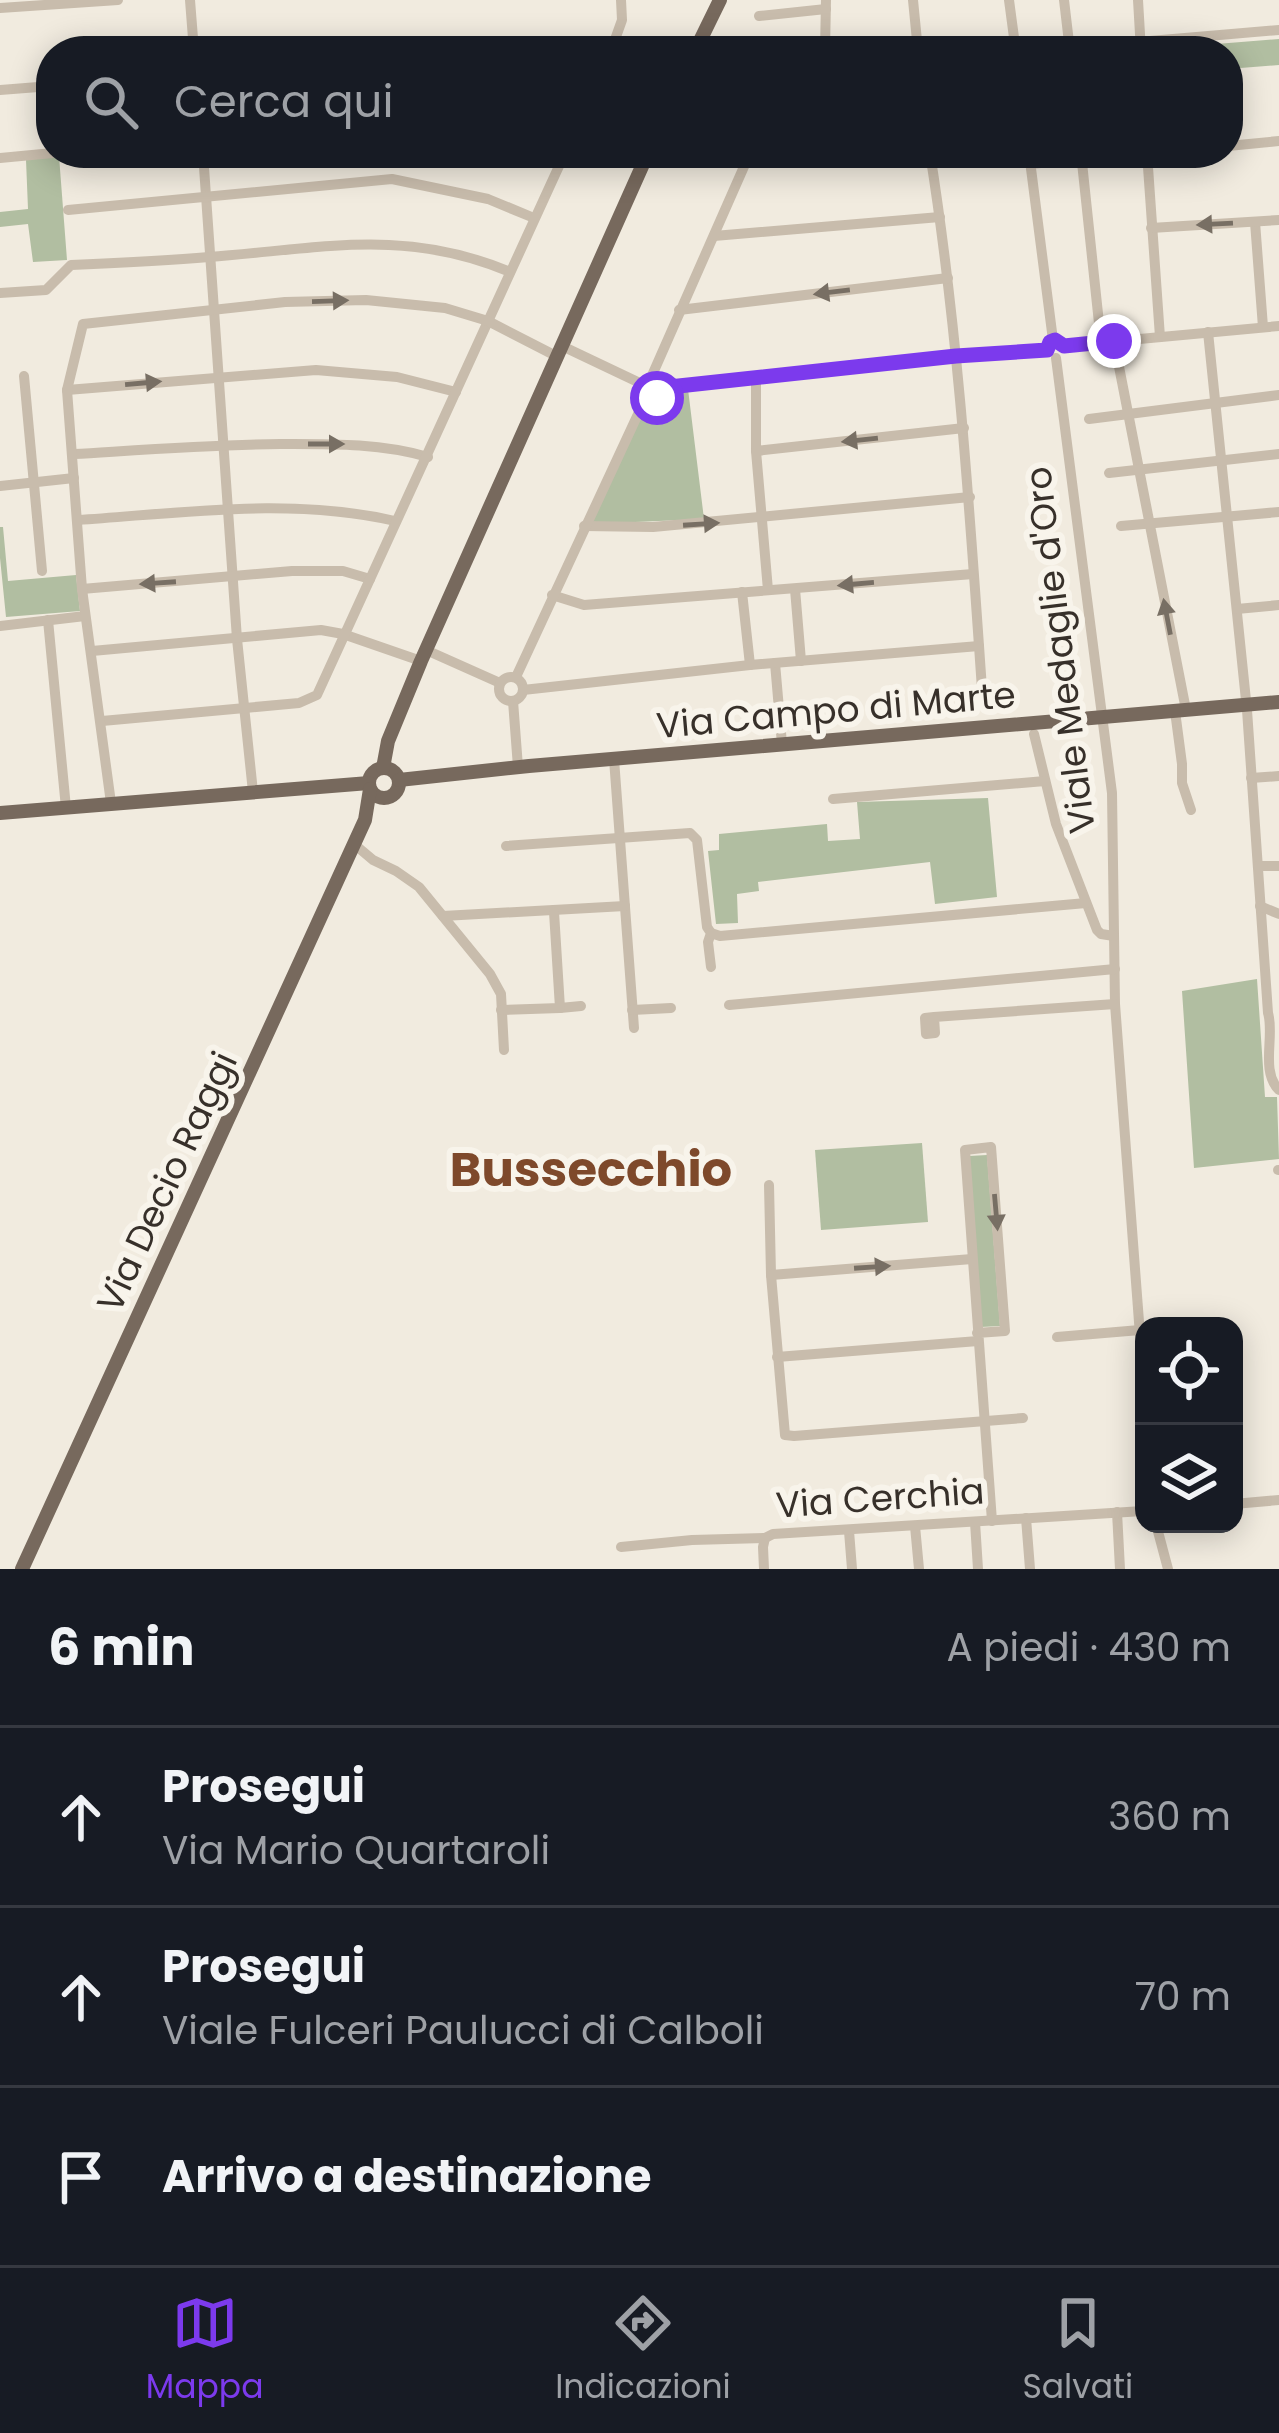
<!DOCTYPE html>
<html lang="it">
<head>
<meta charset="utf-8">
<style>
  body { margin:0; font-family:Poppins,sans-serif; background:#242831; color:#f1f3f6 }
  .controls { position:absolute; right:36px; bottom:36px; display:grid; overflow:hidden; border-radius:24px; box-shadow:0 6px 30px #0003 }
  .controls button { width:108px; height:108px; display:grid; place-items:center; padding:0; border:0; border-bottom:3px solid #363941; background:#171b24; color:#f1f3f6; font:60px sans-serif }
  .stop { position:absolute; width:36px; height:36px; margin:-27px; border:9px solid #7c3aed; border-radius:50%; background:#fff }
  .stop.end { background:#7c3aed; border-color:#fff; box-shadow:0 3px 12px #0008 }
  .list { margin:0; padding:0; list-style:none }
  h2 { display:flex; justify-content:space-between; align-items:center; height:156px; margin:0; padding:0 48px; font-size:51px }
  h2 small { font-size:39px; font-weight:400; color:#9ea1a6 }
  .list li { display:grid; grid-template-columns:78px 1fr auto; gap:36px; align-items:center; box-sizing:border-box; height:180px; padding:0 48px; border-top:3px solid #363941 }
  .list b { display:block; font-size:45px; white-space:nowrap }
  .list p { margin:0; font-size:39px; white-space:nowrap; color:#9ea1a6 }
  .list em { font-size:39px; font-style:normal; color:#9ea1a6 }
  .icon { flex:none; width:66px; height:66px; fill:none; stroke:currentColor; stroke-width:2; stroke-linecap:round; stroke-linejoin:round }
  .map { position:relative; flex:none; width:1279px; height:1569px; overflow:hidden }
  .search { position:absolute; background:#171b24; box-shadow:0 6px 30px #0003; left:36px; right:36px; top:36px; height:132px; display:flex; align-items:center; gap:30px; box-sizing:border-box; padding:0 42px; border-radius:48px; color:#9ea1a6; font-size:45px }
  .sheet { height:696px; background:#171b24 }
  nav { display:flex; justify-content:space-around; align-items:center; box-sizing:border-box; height:168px; border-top:3px solid #363941; background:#171b24; font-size:33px; color:#9ea1a6 }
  nav a { display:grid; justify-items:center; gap:6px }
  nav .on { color:#7c3aed }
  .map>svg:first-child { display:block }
  .green { fill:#b1bea1 }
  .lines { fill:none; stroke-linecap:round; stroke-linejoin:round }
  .minor { stroke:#c8bcac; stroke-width:10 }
  .major { stroke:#77695d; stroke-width:14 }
  .oneway { fill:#786f64 }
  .route { stroke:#7c3aed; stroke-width:15 }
  .labels { text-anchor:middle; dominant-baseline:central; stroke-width:12; stroke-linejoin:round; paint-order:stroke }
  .street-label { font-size:36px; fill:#37302a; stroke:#f8f4eb }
  .district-label { font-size:48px; font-weight:bold; fill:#7e492b; stroke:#f8f4eb }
</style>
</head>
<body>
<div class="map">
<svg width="1279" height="1569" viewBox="0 0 1279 1569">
  <rect width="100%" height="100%" fill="#f1ebdf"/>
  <g class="green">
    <polygon points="1279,39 1279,65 1228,69 1228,51 1204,51 1204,45"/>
    <polygon points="59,156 67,260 33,262 28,224 0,227 0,212 28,209 26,160"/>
    <polygon points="688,389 704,519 590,524 646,405 658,401 669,392"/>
    <polygon points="0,527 3,527 8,581 76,575 80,611 6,617 0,558"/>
    <polygon points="988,798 997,897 935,904 930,862 758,882 759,891 737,894 738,923 716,924 708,851 719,850 719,834 827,824 828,841 860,839 857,802"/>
    <polygon points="1257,979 1265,1097 1277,1097 1279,1159 1194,1168 1182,991"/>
    <polygon points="922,1143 928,1222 821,1230 815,1150"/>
    <polygon points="987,1155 1000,1326 981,1327 969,1156"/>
  </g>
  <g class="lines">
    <g class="minor">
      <polyline points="190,0 194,51"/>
      <polyline points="913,0 918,51"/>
      <polyline points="1009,0 1015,45"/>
      <polyline points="1064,0 1070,51"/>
      <polyline points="1138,0 1141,51"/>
      <polyline points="0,8 118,0"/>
      <polyline points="759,16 826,9"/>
      <polyline points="612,48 622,20 621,0"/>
      <polyline points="536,51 614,45 627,51"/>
      <polyline points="825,51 826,0"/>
      <polyline points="1033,51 1279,30"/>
      <polyline points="0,90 51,86"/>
      <polyline points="1228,146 1279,141"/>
      <polyline points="203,153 237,639 253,792"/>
      <polyline points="539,153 562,159"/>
      <path d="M930 153C959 336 970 519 983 703"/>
      <polyline points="1029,153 1053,340"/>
      <polyline points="1081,153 1101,342"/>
      <polyline points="1147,153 1160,337"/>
      <polyline points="0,158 53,153"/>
      <polyline points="746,161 809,153"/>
      <polyline points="1030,164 1149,153"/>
      <polyline points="68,210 392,179 488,199 534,218"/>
      <polyline points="1255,222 1263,327"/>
      <polyline points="1151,228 1279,220"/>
      <polyline points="714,236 940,217"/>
      <path d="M0 293 46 290 71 265C117 263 163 261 209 257 319 249 404 227 510 272"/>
      <polyline points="679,310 948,278"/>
      <path d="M1208 332 1247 710 1268 1013C1275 1035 1260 1071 1279 1090"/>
      <polyline points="1114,341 1186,710"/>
      <polyline points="562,346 642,384"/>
      <polyline points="1064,346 1279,326"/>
      <polyline points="1056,358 1112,793 1115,1004 1144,1388"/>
      <polyline points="24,376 42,571"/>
      <polyline points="756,378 756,451 768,590"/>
      <polyline points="650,380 750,153"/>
      <circle cx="650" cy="390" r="10"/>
      <polyline points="660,388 956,356 1047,350"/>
      <polyline points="67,390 316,370 397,377 456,392"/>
      <polyline points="1089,419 1279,395"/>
      <polyline points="756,451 964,428"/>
      <path d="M74 454C142 450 211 445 280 444 330 444 380 443 428 457"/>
      <polyline points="1109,473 1279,454"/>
      <polyline points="0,486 74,478"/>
      <path d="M78 520C183 513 292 497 395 521"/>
      <polyline points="584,526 653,527 970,497"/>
      <polyline points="1121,526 1279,512"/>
      <polyline points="82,589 292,571 343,571 370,579"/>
      <polyline points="795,589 801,661"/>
      <polyline points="742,592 750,665"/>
      <polyline points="552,595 584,605 973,574"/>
      <polyline points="1237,609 1279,605"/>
      <polyline points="48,620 66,808"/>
      <polyline points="0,626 85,616"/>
      <polyline points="426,650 500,683"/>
      <polyline points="92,651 321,630 343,634 421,661"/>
      <polyline points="775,663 782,744"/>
      <circle cx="511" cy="689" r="12"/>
      <polyline points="516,677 645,399"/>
      <polyline points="523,690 750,665 979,646"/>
      <polyline points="513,701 518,767"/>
      <polyline points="1175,711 1182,764 1182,783 1191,810"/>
      <polyline points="102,721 299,703 317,695 565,153"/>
      <polyline points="1034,734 1056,824 1097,930 1101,934 1114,936"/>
      <polyline points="614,759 634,1028"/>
      <polyline points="1251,778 1279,776"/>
      <polyline points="833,799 1045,781"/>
      <polyline points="111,803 82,589 67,390 83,324 285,302 366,300 445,308 488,321 558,357"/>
      <polyline points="354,844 373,860 396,871 419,887 490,974 501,994 504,1050"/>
      <polyline points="506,846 690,833 697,840 707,927 711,933 708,942 711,967"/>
      <polyline points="1258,866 1279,866"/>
      <polyline points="1260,906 1279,914"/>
      <polyline points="443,916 625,906"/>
      <polyline points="711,933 720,936 1086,903"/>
      <polyline points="729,1005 1115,969"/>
      <polyline points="560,1008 581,1006"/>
      <polyline points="501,1010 560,1008 554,912"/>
      <polyline points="632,1010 671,1008"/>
      <polyline points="934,1017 925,1018 926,1034 935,1033 934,1017 1115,1004"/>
      <polyline points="1278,1170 1279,1170"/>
      <polyline points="769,1185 771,1275 785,1435 794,1436 1023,1418"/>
      <polyline points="771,1275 972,1259"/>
      <polyline points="977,1333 1005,1331 991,1147 965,1150 992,1521"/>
      <polyline points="1057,1337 1140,1330"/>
      <polyline points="777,1357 978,1341"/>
      <polyline points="1234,1504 1279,1500"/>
      <polyline points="1117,1512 1120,1569"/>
      <polyline points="1026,1518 1030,1569"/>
      <polyline points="975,1522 978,1569"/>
      <polyline points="1156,1524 1168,1569"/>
      <polyline points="915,1526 919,1569"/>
      <polyline points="849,1531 852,1569"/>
      <polyline points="621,1547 692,1540 765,1538 773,1534 1143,1511"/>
      <polyline points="764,1569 763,1547 765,1538"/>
    </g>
    <g class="major">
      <polyline points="695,51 720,0"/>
      <circle cx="384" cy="783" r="15"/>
      <polyline points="383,768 388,741 421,661 648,153"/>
      <polyline points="399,780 529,766 1279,702"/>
      <polyline points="0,813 369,783"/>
      <polyline points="22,1569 365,820 370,789"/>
    </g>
  </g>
  <defs><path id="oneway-solid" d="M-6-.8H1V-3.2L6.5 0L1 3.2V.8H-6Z" transform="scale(3)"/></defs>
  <g class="oneway">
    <use href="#oneway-solid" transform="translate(1215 224) rotate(177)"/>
    <use href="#oneway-solid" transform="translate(832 292) rotate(173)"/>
    <use href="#oneway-solid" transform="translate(330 301) rotate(-2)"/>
    <use href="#oneway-solid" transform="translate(143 383) rotate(-5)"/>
    <use href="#oneway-solid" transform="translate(860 440) rotate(174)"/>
    <use href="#oneway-solid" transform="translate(326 444)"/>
    <use href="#oneway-solid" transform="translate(701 524) rotate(-4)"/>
    <use href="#oneway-solid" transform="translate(158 583) rotate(176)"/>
    <use href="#oneway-solid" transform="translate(856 584) rotate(175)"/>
    <use href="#oneway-solid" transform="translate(1167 617) rotate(-101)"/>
    <use href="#oneway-solid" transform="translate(996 1212) rotate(85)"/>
    <use href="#oneway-solid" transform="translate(872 1267) rotate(-4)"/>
  </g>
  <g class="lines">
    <polyline class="route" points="657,398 660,388 956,356 1047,350 1050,342 1055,340 1064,346 1114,341"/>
  </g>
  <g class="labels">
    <g class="street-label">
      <text transform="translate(1060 650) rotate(-97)">Viale Medaglie d'Oro</text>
      <text transform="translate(836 710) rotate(-5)">Via Campo di Marte</text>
      <text transform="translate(167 1182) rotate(-65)">Via Decio Raggi</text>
      <text transform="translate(880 1498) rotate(-4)">Via Cerchia</text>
    </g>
    <g class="district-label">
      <text x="591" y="1169">Bussecchio</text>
    </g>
  </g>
</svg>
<div class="controls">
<button><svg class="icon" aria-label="locate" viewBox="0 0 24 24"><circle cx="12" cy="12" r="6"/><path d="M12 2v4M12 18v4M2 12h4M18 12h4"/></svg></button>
<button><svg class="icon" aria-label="layers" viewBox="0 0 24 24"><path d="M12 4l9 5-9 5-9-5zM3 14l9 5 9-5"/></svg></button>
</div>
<div class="stop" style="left:657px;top:398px"></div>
<div class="stop end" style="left:1114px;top:341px"></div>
<div class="search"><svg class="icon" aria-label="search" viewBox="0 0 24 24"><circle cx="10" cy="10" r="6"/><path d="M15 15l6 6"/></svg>Cerca qui</div>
</div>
<section class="sheet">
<h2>6 min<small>A piedi · 430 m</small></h2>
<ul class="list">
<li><svg class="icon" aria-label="ahead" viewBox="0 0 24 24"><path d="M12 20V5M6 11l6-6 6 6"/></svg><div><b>Prosegui</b><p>Via Mario Quartaroli</p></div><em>360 m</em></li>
<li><svg class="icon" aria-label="ahead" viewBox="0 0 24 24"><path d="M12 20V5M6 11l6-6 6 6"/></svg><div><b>Prosegui</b><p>Viale Fulceri Paulucci di Calboli</p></div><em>70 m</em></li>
<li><svg class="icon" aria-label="arrive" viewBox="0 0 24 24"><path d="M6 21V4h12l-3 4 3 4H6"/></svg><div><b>Arrivo a destinazione</b></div></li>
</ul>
</section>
<nav>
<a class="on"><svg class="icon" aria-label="map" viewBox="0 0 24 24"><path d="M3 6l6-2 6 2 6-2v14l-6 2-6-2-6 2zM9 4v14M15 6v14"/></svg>Mappa</a>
<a><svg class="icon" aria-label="directions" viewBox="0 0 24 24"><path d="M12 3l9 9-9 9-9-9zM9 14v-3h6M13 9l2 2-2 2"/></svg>Indicazioni</a>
<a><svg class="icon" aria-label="saved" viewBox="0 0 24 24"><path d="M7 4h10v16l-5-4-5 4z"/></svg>Salvati</a>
</nav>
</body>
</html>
